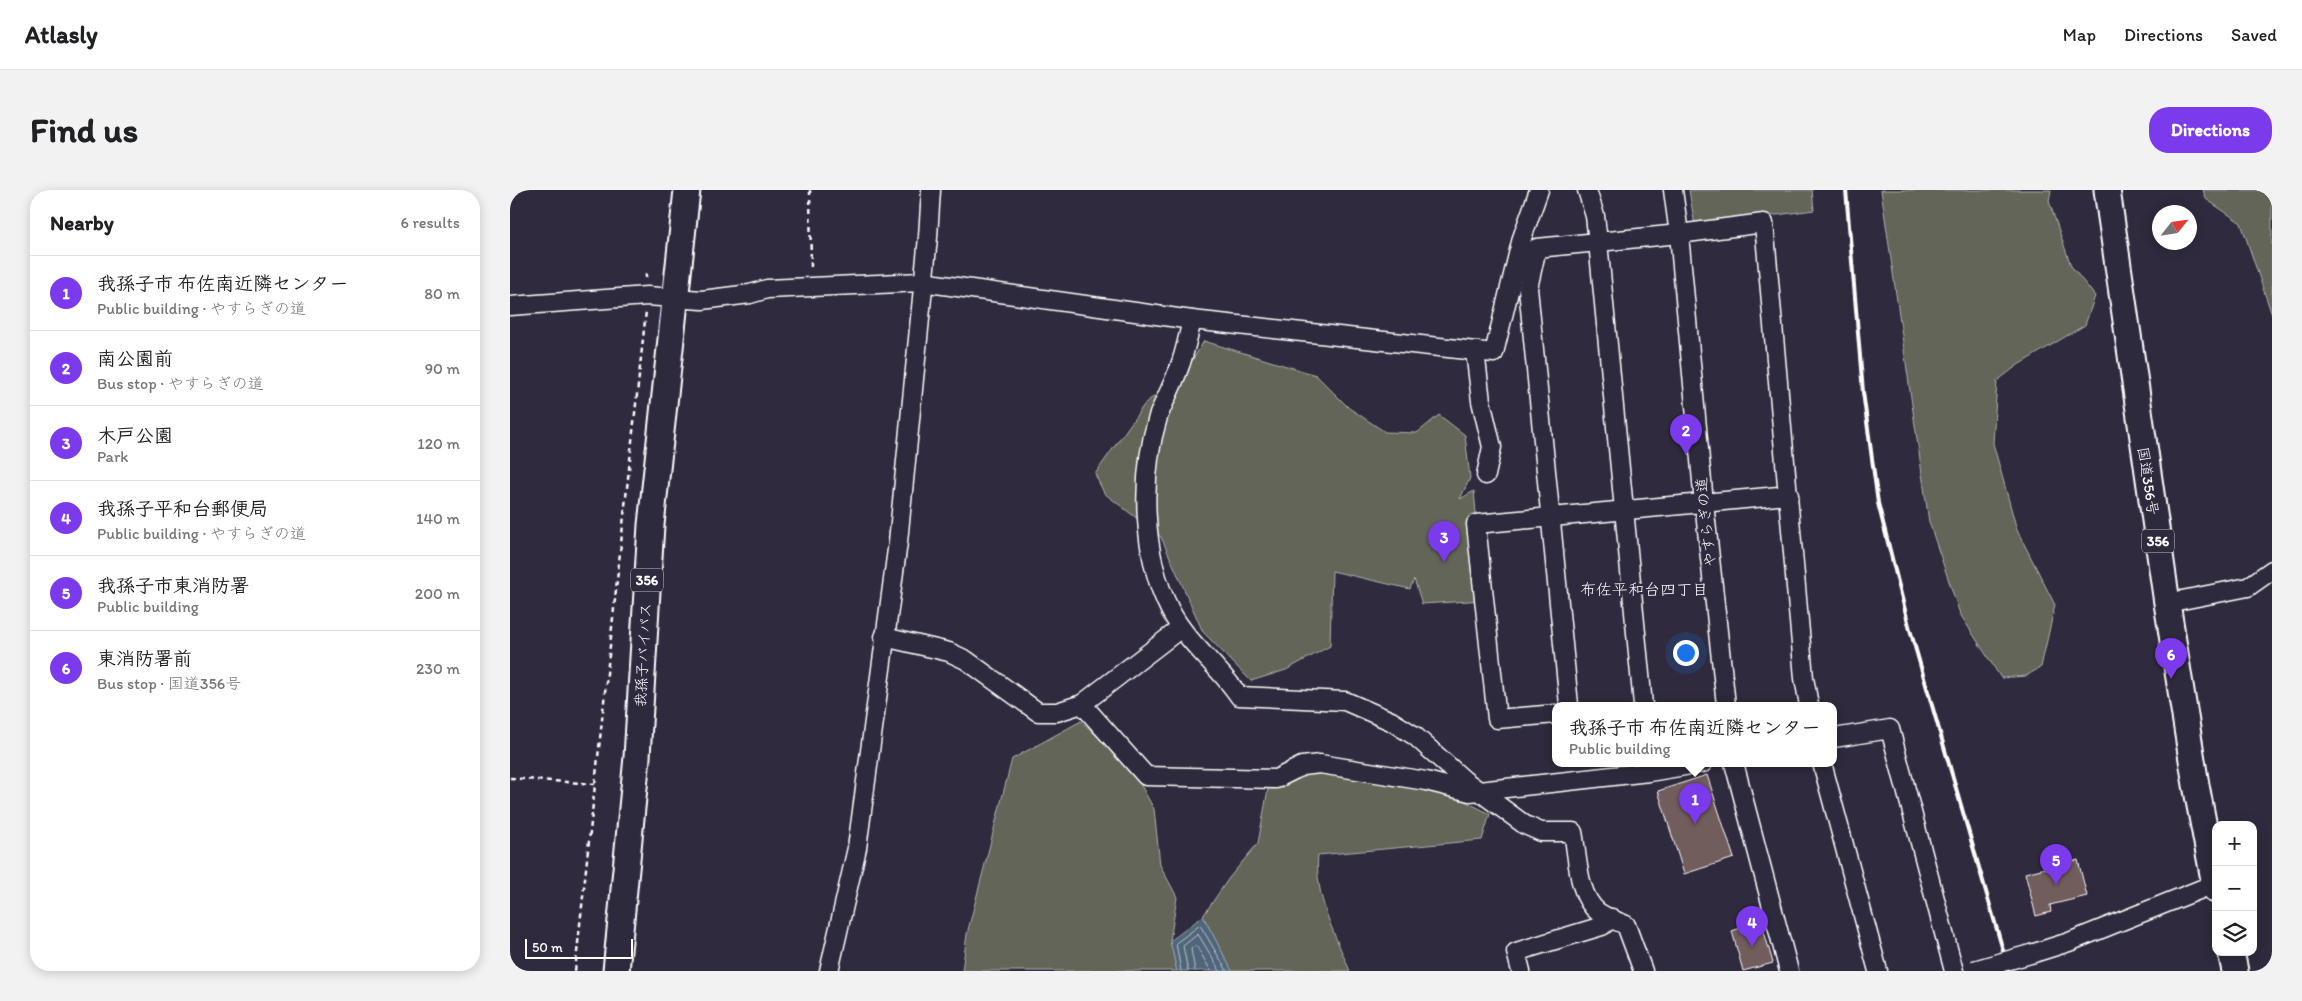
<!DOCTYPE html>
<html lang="en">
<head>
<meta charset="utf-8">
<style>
  body { margin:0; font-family:Itim,"Klee One",sans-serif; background:#f2f2f2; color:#202124 }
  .controls { position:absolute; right:15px; bottom:15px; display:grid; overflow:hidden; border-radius:10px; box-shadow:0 2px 12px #0003 }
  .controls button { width:45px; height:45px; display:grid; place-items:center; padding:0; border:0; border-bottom:1px solid #e0e0e0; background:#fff; color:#202124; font:25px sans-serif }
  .compass { position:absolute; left:1642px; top:15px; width:45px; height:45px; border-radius:50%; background:#fff; box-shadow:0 2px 12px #0003; rotate:60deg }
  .scale { position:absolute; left:15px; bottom:12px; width:108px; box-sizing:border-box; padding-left:5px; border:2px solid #fff; border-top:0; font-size:14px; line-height:18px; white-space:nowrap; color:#fff; -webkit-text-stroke:4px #2f2a3d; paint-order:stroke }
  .you { position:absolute; left:1175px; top:462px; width:18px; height:18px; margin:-12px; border:4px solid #fff; border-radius:50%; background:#1a73e8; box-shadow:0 0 0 8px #1a73e833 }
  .badge { display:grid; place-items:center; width:32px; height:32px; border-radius:50%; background:#7c3aed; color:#fff; font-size:16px; font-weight:700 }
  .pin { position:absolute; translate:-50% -41px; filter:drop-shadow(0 1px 2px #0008) }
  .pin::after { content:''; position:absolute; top:26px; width:18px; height:15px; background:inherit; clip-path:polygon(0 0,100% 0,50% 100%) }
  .popup { position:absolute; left:1042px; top:512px; width:285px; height:65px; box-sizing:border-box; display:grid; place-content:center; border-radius:10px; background:#fff; filter:drop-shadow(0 1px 4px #0005); font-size:16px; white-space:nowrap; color:#757577 }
  .popup b { font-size:19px; color:#202124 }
  .popup::after { content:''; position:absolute; left:50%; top:100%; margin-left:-10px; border:10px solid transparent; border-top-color:#fff }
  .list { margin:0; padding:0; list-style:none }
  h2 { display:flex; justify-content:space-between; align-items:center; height:65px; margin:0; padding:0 20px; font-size:21px }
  h2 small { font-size:16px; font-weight:400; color:#757577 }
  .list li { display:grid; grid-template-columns:32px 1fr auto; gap:15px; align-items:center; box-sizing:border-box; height:75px; padding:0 20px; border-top:1px solid #e0e0e0 }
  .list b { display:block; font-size:19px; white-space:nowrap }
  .list p { margin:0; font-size:16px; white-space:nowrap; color:#757577 }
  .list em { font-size:16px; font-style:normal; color:#757577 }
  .icon { flex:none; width:28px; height:28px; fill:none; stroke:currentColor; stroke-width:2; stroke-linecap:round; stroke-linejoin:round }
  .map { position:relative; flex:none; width:1762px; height:781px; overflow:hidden; border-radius:20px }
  header { display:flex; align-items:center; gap:30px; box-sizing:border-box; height:70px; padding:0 25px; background:#fff; border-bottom:1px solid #e0e0e0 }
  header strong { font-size:24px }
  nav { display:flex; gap:28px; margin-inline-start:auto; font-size:18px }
  .intro { display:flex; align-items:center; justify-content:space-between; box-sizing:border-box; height:120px; padding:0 30px }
  h1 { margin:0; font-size:35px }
  .button { padding:12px 22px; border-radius:20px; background:#7c3aed; color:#fff; font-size:18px; font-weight:700 }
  main { display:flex; gap:30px; padding:0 30px }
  aside { flex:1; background:#fff; border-radius:20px; box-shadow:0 2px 12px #0003 }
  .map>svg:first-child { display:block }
  .green { fill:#626558; stroke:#b0b2ac }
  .water { fill:#4f667a; stroke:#95a3af }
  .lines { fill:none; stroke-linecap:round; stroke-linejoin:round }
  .shore { stroke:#b9c2ca; stroke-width:1 }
  .building { fill:#6f5d5c; stroke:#fff }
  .minor-casing { stroke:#fff; stroke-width:21 }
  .highway-casing { stroke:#fff; stroke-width:29 }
  .path { stroke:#fff; stroke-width:2.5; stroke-dasharray:5 4; stroke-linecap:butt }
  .minor { stroke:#2f2a3d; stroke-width:18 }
  .highway { stroke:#2f2a3d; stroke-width:25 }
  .rail { stroke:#fff; stroke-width:4 }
  .minor-bridge-casing { stroke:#fff; stroke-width:21; stroke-linecap:butt }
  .minor-bridge { stroke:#2f2a3d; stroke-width:18 }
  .labels { text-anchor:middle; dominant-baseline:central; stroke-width:4.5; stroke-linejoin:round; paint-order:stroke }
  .shield { fill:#2f2a3d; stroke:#c1bfc5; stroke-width:1 }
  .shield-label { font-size:14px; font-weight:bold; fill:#fff }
  .street-label { font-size:15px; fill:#fff; stroke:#2f2a3d }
  .neighbourhood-label { font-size:16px; fill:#fff; stroke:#2f2a3d }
</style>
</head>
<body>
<header>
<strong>Atlasly</strong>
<nav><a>Map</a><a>Directions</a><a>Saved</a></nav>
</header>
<div class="intro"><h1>Find us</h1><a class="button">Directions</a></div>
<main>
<aside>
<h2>Nearby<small>6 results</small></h2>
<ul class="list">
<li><span class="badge">1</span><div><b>我孫子市 布佐南近隣センター</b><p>Public building · やすらぎの道</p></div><em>80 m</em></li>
<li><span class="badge">2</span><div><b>南公園前</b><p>Bus stop · やすらぎの道</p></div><em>90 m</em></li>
<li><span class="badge">3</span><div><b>木戸公園</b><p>Park</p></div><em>120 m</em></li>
<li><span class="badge">4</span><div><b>我孫子平和台郵便局</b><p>Public building · やすらぎの道</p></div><em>140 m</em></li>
<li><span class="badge">5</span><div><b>我孫子市東消防署</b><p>Public building</p></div><em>200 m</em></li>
<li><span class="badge">6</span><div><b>東消防署前</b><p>Bus stop · 国道356号</p></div><em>230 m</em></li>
</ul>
</aside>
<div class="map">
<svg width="1762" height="781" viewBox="0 0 1762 781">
  <rect width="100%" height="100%" fill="#2f2a3d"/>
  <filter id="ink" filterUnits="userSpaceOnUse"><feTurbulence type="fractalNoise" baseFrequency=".02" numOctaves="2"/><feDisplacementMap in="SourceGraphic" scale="10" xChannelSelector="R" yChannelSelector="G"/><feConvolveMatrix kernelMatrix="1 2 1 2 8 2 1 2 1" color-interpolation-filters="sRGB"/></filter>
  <g filter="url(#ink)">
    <g class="green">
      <polygon points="1179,0 1302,0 1304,20 1185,36"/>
      <polygon points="1371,0 1541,0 1539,11 1561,76 1585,106 1575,135 1508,175 1487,191 1483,253 1507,340 1545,415 1531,477 1516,486 1491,488 1450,424 1419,332"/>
      <polygon points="1693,0 1762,0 1762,125 1731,33 1696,9"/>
      <polygon points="694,151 806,185 839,218 875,242 907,243 929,225 955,245 960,288 950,309 964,301 974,410 912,414 904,389 900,399 822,381 820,456 776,480 741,491 693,442 651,347 594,303 585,284 636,212 671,189"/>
      <polygon points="571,531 622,579 644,619 650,675 667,707 660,751 667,781 452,781 457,744 502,569"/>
      <path d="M810 568 889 577 980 624 972 650 808 665C804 705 825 745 840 781H722L693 726 719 688 748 653 758 599Z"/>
    </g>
    <polygon class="water" points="693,726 722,781 667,781 660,751"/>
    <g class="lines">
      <g class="shore">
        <polyline points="671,781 666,753 690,735 717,781"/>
        <polyline points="678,781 673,756 688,744 710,781"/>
        <polyline points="685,781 681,759 686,755 701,781"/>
      </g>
    </g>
    <g class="building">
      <polygon points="1197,585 1224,668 1174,684 1148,601"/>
      <polygon points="1568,670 1577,706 1540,715 1541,722 1526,726 1515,683"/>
      <polygon points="1251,731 1263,773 1233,781 1222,741"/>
    </g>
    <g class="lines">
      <defs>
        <g id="minor">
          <polyline points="1077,0 1085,26 1088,52 1133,515"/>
          <polyline points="1163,0 1169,44 1194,313 1216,515"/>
          <polyline points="0,116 137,106 192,110 240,104 257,99 412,92 682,130 984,163 1012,48 1029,0"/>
          <path d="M682 130C678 146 675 163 669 178 663 195 654 211 648 227 630 286 632 365 660 420 677 453 709 476 729 506L835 511 881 531 905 546 954 590 1015 635 1031 642H1063C1068 667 1067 705 1088 722 1096 728 1107 731 1116 735L1133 781"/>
          <polyline points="965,161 971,211 982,257 976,285"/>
          <polyline points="1657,413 1738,397 1762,380"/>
          <polyline points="374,447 439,462 456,470 528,522 547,522 572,514 671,438"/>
          <polyline points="572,514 636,586 766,589 792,576 810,574 916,591 960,602 1139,582 1193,573"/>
          <polyline points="1059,515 1018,98 1027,58 1169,44 1254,33 1294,488 1299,515"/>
          <polyline points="1046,524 987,529 966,334 1279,305"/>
          <polyline points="1324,548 1380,539 1444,781"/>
          <polyline points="1224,573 1279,781"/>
          <polyline points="1312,573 1368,781"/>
          <polyline points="1524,763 1559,752 1704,694"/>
          <polyline points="319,781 347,658 388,352 418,47 421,0"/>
          <polyline points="1011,781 1006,762 1092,736 1102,728"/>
        </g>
        <g id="highway">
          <polyline points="1597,0 1657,413 1686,595 1706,700"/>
          <polyline points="1721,762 1725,781"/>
          <polyline points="106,781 127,567 141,335 177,0"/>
        </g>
      </defs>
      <use href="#minor" class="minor-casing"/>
      <use href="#highway" class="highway-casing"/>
      <g class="path">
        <polyline points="300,0 301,81"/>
        <polyline points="136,83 136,91"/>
        <polyline points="0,588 85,594"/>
        <polyline points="65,781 136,121"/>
      </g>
      <use href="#minor" class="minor"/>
      <use href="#highway" class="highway"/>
      <polyline class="rail" points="1336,0 1353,202 1368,313 1399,436 1499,781"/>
      <defs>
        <polyline id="minor-bridge" points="1464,780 1524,763"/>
      </defs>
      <use href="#minor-bridge" class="minor-bridge-casing"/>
      <use href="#minor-bridge" class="minor-bridge"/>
    </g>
  </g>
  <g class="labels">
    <g class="shield">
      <rect x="1632" y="339.5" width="32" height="23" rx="4"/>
      <rect x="121" y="378.5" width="32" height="23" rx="4"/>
    </g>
    <g class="shield-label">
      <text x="1648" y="351">356</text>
      <text x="137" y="390">356</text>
    </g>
    <g class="street-label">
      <text transform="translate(1638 291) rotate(81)">国道356号</text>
      <text transform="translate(1196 332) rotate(-96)">やすらぎの道</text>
      <text transform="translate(133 465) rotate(-87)">我孫子バイパス</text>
    </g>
    <g class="neighbourhood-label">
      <text x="1134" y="399">布佐平和台四丁目</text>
    </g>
  </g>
</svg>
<div class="controls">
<button>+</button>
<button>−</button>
<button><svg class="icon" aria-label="layers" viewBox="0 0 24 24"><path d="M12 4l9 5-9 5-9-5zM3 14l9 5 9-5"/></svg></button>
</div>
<svg class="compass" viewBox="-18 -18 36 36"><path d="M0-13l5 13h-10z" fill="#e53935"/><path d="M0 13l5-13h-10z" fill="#757577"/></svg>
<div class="scale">50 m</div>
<div class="you"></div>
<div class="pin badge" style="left:1185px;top:634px">1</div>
<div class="popup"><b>我孫子市 布佐南近隣センター</b>Public building</div>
<div class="pin badge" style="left:1176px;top:265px">2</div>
<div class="pin badge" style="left:934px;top:372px">3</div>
<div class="pin badge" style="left:1242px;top:757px">4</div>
<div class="pin badge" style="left:1546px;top:695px">5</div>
<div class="pin badge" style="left:1661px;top:489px">6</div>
</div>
</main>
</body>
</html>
